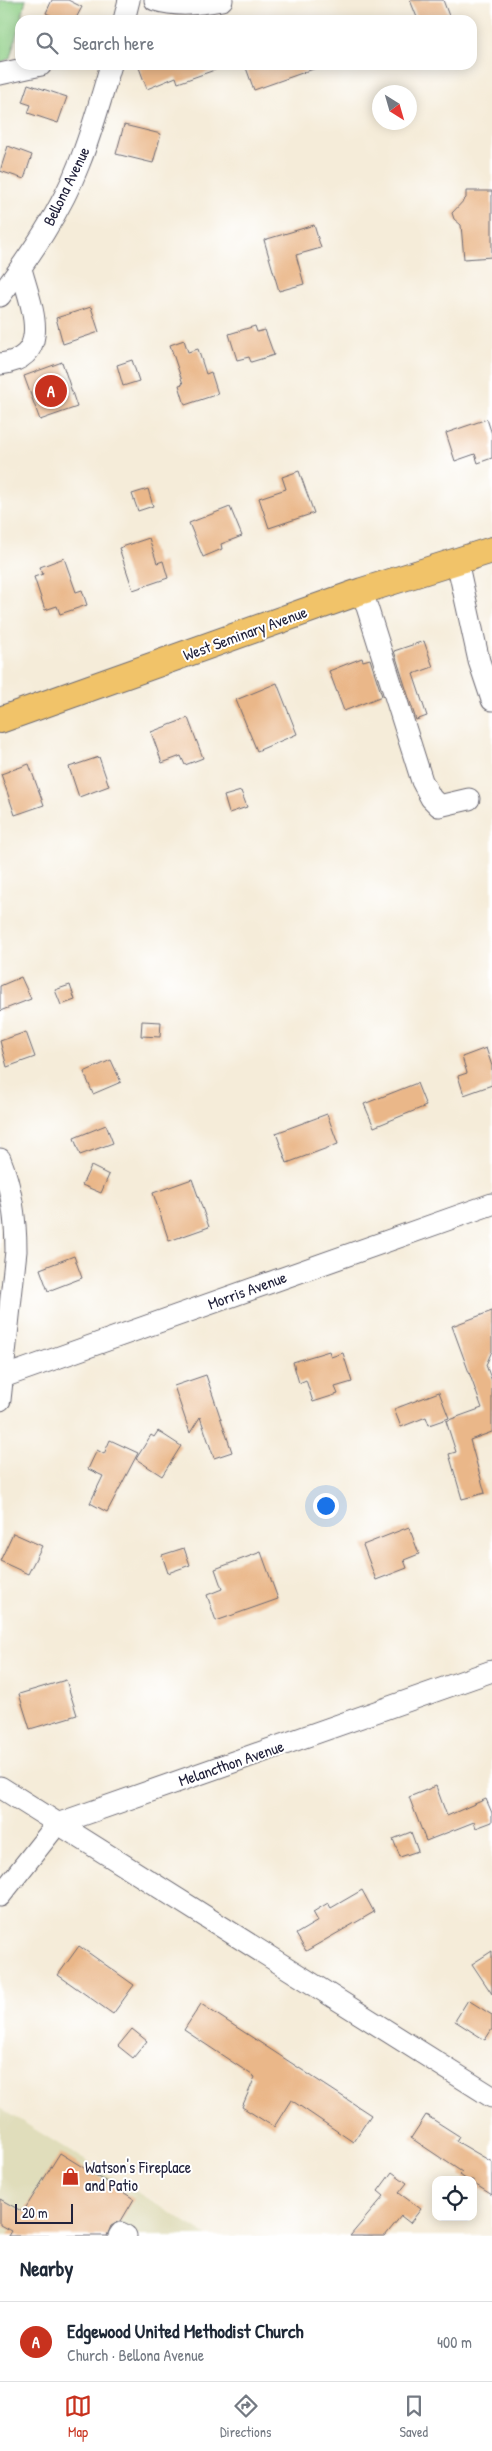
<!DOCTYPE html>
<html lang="en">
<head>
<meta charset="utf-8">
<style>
  body { margin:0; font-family:"Patrick Hand",sans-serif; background:#f2f2f3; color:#1f2937 }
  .controls { position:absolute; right:15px; bottom:15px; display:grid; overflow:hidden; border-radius:10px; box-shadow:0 2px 12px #0003 }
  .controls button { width:45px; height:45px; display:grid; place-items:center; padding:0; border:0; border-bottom:1px solid #e0e1e3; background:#fff; color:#1f2937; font:25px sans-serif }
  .compass { position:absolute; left:372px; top:85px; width:45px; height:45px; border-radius:50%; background:#fff; box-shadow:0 2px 12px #0003; rotate:143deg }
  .scale { position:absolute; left:15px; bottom:12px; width:58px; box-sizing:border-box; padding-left:5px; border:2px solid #22223b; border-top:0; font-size:14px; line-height:18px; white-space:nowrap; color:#22223b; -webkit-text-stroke:4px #fff; paint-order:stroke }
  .you { position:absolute; left:325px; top:1505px; width:18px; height:18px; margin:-12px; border:4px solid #fff; border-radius:50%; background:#1a73e8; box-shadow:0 0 0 8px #1a73e833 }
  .badge { display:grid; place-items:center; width:32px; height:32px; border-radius:50%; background:#c8321e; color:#fff; font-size:16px; font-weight:700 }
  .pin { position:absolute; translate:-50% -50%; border:2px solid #fff; box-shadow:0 1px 5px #0006 }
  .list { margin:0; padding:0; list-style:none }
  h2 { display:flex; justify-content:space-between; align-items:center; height:65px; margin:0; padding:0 20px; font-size:21px }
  h2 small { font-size:16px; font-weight:400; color:#747a83 }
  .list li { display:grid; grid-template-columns:32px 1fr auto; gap:15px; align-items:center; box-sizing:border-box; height:80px; padding:0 20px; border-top:1px solid #e0e1e3 }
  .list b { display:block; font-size:19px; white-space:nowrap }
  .list p { margin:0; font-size:16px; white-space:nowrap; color:#747a83 }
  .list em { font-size:16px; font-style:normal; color:#747a83 }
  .icon { flex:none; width:28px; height:28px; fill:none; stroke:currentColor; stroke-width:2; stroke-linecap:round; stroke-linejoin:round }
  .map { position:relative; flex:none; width:492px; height:2236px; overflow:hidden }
  .search { position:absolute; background:#fff; box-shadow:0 2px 12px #0003; left:15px; right:15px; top:15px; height:55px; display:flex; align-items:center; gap:12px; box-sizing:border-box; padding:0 18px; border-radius:15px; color:#747a83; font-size:19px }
  .sheet { height:145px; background:#fff }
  nav { display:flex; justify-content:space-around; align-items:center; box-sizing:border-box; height:70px; border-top:1px solid #e0e1e3; background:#fff; font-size:14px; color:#747a83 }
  nav a { display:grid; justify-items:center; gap:2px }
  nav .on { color:#c8321e }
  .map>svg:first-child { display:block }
  .built { fill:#e0ddbb }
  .green { fill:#8fcf86; stroke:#587860 }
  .building { fill:#eab789 }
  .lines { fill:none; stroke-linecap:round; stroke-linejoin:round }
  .minor-casing { stroke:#6c6972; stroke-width:23 }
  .major-casing { stroke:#6c6972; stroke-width:28 }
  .minor { stroke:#fff; stroke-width:21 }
  .major { stroke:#f1c369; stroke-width:26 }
  .labels { text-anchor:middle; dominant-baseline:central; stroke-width:4; stroke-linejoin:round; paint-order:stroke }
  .street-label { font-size:16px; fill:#22223b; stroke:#fff }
  .poi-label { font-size:16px; fill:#22223b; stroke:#fff; text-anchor:start }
</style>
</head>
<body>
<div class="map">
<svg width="492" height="2236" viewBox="0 0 492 2236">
  <rect width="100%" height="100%" fill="#fff"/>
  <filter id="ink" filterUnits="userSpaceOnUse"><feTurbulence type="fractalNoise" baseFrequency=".02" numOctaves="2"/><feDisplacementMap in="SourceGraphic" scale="10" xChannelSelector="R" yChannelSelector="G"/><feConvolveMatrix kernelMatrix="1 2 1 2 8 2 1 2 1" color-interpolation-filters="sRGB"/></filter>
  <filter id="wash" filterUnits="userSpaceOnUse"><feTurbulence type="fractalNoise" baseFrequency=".0096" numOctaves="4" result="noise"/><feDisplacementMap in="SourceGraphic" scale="20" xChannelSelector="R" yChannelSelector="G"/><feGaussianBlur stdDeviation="1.12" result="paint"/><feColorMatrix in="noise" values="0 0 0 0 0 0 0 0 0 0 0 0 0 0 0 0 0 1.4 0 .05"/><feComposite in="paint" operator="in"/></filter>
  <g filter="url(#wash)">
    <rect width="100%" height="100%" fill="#f5ecd9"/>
    <polygon class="built" points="0,2108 208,2236 0,2236"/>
    <polygon class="green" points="0,0 26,0 10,58 0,63"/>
    <g id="blocks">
      <g class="building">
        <polygon points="52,0 68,0 82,7 75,20 60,20 46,13"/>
        <polygon points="410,0 443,0 449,16 439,20 418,20"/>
        <polygon points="138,65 223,65 223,67 178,83 176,77 147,89"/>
        <polygon points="245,65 318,65 319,67 254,90"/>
        <polygon points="28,84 67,97 58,123 28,113 31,105 22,102"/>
        <polygon points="124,125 161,134 153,163 116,154"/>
        <polygon points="8,146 32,155 24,179 0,171"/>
        <polygon points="466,191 492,191 492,257 464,259 461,225 454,219 452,213 466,198"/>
        <polygon points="314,225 321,248 296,255 304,284 279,291 264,240"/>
        <polygon points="91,307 99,332 63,344 56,318"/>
        <polygon points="255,326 257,332 265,330 274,355 251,362 249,357 237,360 229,334"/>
        <polygon points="184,340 188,352 198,349 206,374 211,372 218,394 185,405 179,385 183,384 170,345"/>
        <polygon points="132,360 139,381 123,386 117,365"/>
        <polygon points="62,362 77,407 40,420 24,376"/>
        <polygon points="487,419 492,434 492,458 478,463 475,454 455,461 446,433"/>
        <polygon points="299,471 314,513 269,528 259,498 286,489 282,477"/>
        <polygon points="148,489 153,506 138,511 132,494"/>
        <polygon points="230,507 242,536 221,544 222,549 203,557 189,523"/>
        <polygon points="149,538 157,563 163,561 168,578 133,590 119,548"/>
        <polygon points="64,558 76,592 82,590 87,605 60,614 57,606 45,610 34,577 43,574 40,567"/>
        <polygon points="424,641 433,667 413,674 427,716 416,720 394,651"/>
        <polygon points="362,658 363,661 370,659 382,696 344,711 329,671"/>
        <polygon points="277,683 297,734 257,751 236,700"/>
        <polygon points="188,718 203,758 185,765 181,756 162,763 151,732"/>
        <polygon points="99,757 109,786 79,797 69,767"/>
        <polygon points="29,764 44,805 15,815 1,774"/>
        <polygon points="241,791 247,807 229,813 224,796"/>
        <polygon points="21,977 31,999 0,1011 0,986"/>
        <polygon points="70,985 75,1000 61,1005 55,990"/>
        <polygon points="142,1021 161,1022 160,1037 141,1036"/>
        <polygon points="26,1032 35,1057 7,1067 0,1041"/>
        <polygon points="486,1048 492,1066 492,1085 464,1095 458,1076 467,1073 462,1057"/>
        <polygon points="111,1060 121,1082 93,1094 84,1072"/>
        <polygon points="417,1083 426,1106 374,1127 364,1104"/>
        <polygon points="327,1114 338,1144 287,1163 276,1133"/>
        <polygon points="106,1125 113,1143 80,1155 74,1138"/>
        <polygon points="91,1166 109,1175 101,1193 82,1185"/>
        <polygon points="192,1179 209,1227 169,1241 153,1193"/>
        <polygon points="74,1256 82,1278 48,1291 40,1269"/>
        <polygon points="492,1311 492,1351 486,1365 492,1381 492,1432 470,1440 485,1493 462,1499 449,1454 456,1452 446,1421 482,1408 452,1326"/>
        <polygon points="329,1351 331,1357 343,1353 352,1382 335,1387 338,1394 313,1402 306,1380 299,1383 293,1362"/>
        <polygon points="206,1375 232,1452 214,1458 200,1417 190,1433 174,1386"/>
        <polygon points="439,1392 449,1418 429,1425 426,1417 401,1427 394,1409"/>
        <polygon points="158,1431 181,1446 162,1476 136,1459 151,1435 154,1437"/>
        <polygon points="110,1440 138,1453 107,1512 90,1503 103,1476 88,1469 97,1450 104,1454"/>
        <polygon points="409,1527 419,1554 404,1560 407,1568 376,1580 363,1545"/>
        <polygon points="13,1533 42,1546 28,1574 0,1561"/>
        <polygon points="184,1548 190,1565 168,1573 162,1555"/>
        <polygon points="261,1552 278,1599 216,1621 207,1595 222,1589 215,1569"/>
        <polygon points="66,1680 77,1715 30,1729 19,1694"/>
        <polygon points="436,1786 447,1816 486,1799 492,1813 492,1822 476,1828 474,1822 426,1841 409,1797"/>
        <polygon points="411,1832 418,1851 400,1857 393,1839"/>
        <polygon points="362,1890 374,1912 306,1951 296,1934 318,1921 313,1912 328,1903 331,1908"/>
        <polygon points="79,1946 134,1985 113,2014 58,1975"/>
        <polygon points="492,1951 492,1994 472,1964"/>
        <polygon points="468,2000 492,2015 492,2029 485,2040 455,2021"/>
        <polygon points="201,2004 371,2115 353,2142 291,2100 274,2127 242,2107 255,2077 184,2030"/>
        <polygon points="132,2029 147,2041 133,2058 118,2046"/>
        <polygon points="426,2115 459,2136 456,2141 492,2162 492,2195 473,2183 473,2180 467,2180 460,2175 462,2172 411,2138"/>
        <polygon points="60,2153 134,2199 121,2221 111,2226 107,2236 8,2236 11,2231 0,2225 0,2199 23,2212"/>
        <polygon points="392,2172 407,2183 399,2193 421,2209 410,2223 401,2216 385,2236 350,2236 384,2196 378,2191"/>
      </g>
    </g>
  </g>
  <g filter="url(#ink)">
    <use href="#blocks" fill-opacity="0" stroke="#6c6972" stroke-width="1"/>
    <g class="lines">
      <defs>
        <g id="minor">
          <path d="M155 0C178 7 199 4 222 0"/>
          <polyline points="124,20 129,0"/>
          <polyline points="0,74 41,65"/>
          <path d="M0 296C30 256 61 211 79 164 92 132 101 98 111 65"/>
          <path d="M0 364C55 358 30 303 21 269"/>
          <polyline points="457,561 479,661 492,700"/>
          <polyline points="362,591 422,781 431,798 439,806 469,799"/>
          <path d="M0 1159C12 1189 16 1218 16 1251L0 1400"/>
          <polyline points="3,1377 492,1204"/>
          <polyline points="0,1787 492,2097"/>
          <polyline points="0,1896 57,1824 492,1671"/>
          <polyline points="119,2236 121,2233 126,2236"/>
        </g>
        <polyline id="major" points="0,720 362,591 492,550"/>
      </defs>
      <use href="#minor" class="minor-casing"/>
      <use href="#major" class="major-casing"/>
      <use href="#minor" class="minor"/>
      <use href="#major" class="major"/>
    </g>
  </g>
  <defs>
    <symbol id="shop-bare" viewBox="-9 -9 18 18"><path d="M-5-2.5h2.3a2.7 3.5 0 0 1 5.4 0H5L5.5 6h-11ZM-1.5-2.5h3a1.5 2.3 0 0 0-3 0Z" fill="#c8321e" stroke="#fff" stroke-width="2.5" paint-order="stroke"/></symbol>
  </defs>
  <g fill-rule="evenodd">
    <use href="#shop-bare" x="58" y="2164" width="25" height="25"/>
  </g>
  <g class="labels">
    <g class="street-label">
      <text transform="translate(66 186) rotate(-64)">Bellona Avenue</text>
      <text transform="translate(245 633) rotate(-20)">West Seminary Avenue</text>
      <text transform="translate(247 1290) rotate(-20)">Morris Avenue</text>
      <text transform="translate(231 1763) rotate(-19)">Melancthon Avenue</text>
    </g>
    <g class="poi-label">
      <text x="85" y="2167">Watson's Fireplace<tspan x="85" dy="18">and Patio</tspan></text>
    </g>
  </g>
</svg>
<div class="controls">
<button><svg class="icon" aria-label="locate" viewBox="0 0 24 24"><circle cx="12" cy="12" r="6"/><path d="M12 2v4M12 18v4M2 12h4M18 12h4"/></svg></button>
</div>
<svg class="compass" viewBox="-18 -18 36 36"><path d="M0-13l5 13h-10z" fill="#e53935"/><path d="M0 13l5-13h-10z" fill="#747a83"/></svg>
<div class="scale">20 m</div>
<div class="you"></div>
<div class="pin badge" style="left:51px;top:391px">A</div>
<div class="search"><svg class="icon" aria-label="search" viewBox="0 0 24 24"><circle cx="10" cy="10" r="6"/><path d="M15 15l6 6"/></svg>Search here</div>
</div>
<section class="sheet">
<h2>Nearby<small></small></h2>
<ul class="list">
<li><span class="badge">A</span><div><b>Edgewood United Methodist Church</b><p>Church · Bellona Avenue</p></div><em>400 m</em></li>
</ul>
</section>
<nav>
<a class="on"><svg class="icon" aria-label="map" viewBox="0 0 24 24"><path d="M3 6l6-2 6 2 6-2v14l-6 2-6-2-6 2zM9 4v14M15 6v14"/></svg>Map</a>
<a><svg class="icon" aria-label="directions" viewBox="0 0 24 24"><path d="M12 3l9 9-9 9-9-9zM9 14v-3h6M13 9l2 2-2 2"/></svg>Directions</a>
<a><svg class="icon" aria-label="saved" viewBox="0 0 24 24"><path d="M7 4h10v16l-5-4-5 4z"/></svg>Saved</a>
</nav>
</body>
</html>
